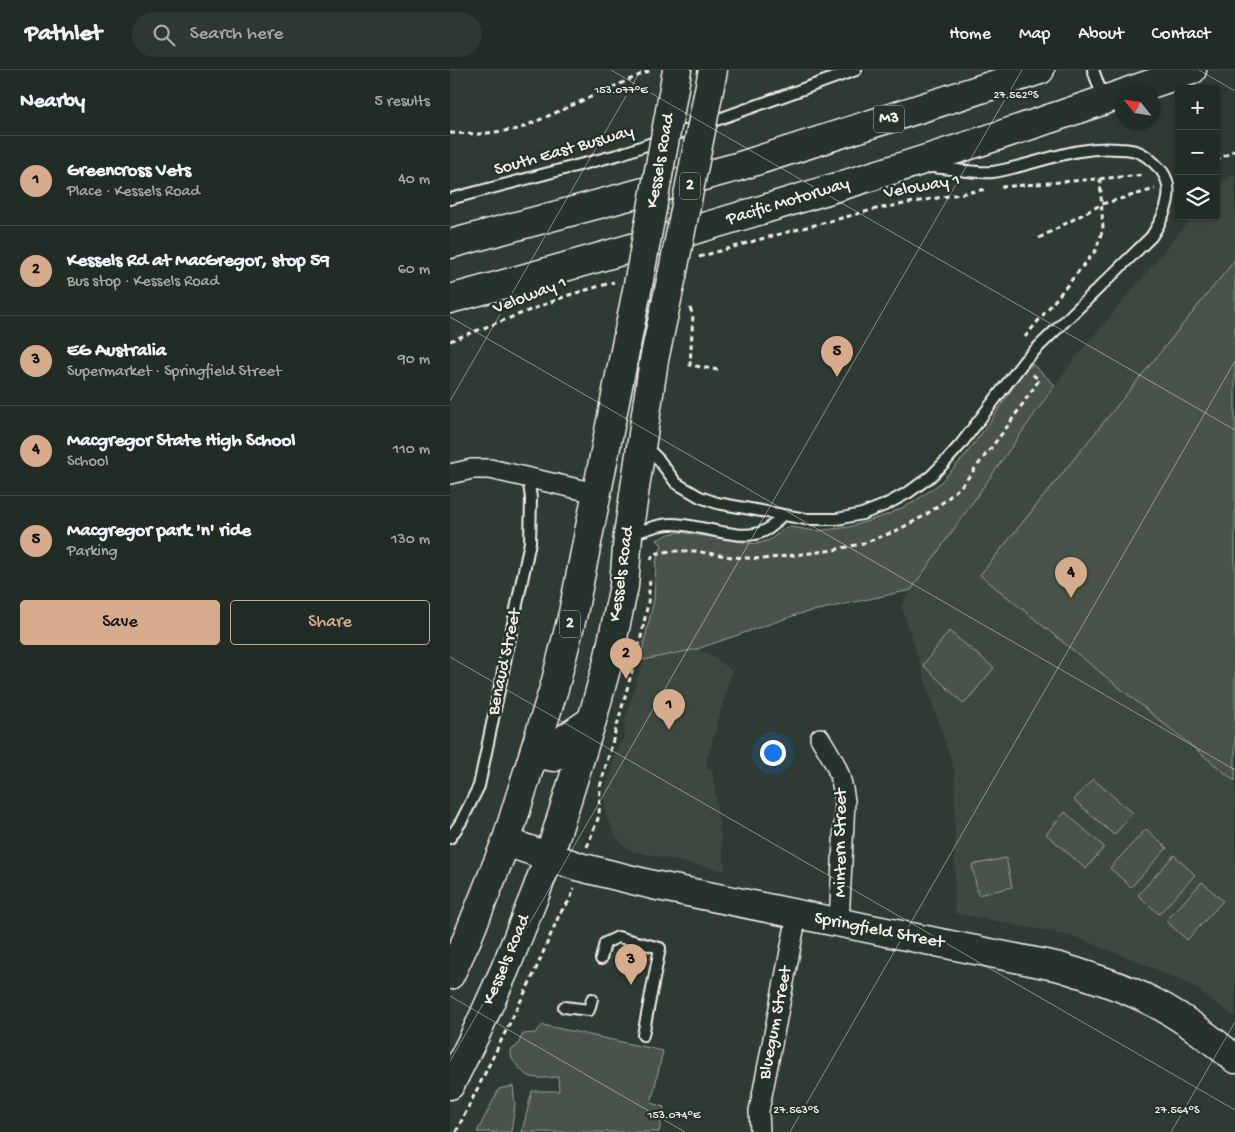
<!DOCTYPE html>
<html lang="en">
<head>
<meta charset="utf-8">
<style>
  body { margin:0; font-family:"Gochi Hand",sans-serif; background:#2e3833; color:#f1f3f6 }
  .controls { position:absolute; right:15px; top:15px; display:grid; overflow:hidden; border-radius:5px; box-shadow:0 1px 4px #0004 }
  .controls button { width:45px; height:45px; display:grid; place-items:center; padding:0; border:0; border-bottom:1px solid #3f4844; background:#222c27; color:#f1f3f6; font:25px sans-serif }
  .compass { position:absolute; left:665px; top:15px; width:45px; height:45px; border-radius:50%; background:#222c27; box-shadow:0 1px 4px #0004; rotate:300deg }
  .you { position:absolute; left:322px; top:682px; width:18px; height:18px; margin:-12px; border:4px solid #fff; border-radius:50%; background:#1a73e8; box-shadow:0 0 0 8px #1a73e833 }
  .badge { display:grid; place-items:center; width:32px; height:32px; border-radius:50%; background:#d6ab8b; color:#111; font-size:16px; font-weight:700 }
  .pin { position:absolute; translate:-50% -41px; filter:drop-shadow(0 1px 2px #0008) }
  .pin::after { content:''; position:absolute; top:26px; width:18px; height:15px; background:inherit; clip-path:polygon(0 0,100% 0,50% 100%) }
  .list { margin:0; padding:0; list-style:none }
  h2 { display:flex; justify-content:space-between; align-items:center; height:65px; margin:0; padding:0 20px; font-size:21px }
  h2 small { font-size:16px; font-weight:400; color:#a2a7a7 }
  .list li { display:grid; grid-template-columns:32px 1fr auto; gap:15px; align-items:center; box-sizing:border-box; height:90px; padding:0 20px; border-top:1px solid #3f4844 }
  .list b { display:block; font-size:19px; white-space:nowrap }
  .list p { margin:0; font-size:16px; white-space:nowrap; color:#a2a7a7 }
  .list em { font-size:16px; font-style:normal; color:#a2a7a7 }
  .actions { display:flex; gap:10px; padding:15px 20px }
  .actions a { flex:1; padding:11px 0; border:1px solid #d6ab8b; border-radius:5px; text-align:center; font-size:18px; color:#d6ab8b }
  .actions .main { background:#d6ab8b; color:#111 }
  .icon { flex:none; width:28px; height:28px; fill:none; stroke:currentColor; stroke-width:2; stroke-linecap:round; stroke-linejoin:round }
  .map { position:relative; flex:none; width:785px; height:1062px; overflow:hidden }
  header { display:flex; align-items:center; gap:30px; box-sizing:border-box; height:70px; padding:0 25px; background:#222c27; border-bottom:1px solid #3f4844 }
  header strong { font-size:24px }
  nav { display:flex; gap:28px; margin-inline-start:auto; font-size:18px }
  .search { width:350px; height:45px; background:#2e3833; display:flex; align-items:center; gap:12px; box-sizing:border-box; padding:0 18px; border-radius:28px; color:#a2a7a7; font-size:19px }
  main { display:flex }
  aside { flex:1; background:#222c27 }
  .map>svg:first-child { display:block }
  .built { fill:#3c4841 }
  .green { fill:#48524c; stroke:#9ea29a }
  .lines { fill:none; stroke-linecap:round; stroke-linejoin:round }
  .lane-casing { stroke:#f4f1e8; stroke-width:14 }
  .street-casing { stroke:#f4f1e8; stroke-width:22 }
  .secondary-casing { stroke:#f4f1e8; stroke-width:31 }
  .highway-casing { stroke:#f4f1e8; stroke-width:31 }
  .path { stroke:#f4f1e8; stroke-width:3; stroke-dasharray:5 4; stroke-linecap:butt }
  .lane { stroke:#26332d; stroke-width:10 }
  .street { stroke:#26332d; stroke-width:19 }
  .secondary { stroke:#26332d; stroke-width:28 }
  .highway { stroke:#26332d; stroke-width:28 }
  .highway-bridge-casing { stroke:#f4f1e8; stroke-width:31; stroke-linecap:butt }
  .highway-bridge { stroke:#26332d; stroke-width:28 }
  .ticks { fill:none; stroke:#f4f1e8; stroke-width:1; stroke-opacity:0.45 }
  .labels { text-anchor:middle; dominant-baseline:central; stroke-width:5; stroke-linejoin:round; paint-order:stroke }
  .shield { fill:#26332d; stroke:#b6b8b0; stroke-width:1 }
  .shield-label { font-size:16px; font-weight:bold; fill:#f4f1e8 }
  .street-label { font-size:18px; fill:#f4f1e8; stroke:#26332d }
  .ticks-label { font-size:12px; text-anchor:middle; fill:#f4f1e8; stroke:#26332d; stroke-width:5; stroke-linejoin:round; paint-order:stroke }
</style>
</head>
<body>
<header>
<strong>Pathlet</strong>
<div class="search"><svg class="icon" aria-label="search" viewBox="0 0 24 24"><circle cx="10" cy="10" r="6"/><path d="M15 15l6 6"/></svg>Search here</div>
<nav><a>Home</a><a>Map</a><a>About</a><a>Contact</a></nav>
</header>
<main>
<aside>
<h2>Nearby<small>5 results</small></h2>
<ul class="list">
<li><span class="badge">1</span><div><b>Greencross Vets</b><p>Place · Kessels Road</p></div><em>40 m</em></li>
<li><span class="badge">2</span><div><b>Kessels Rd at MacGregor, stop 59</b><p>Bus stop · Kessels Road</p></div><em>60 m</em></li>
<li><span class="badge">3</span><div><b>EG Australia</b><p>Supermarket · Springfield Street</p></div><em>90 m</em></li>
<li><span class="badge">4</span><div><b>Macgregor State High School</b><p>School</p></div><em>110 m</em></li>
<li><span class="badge">5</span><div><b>Macgregor park 'n' ride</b><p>Parking</p></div><em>130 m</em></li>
</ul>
<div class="actions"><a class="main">Save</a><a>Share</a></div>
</aside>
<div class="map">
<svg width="785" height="1062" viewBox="0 0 785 1062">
  <rect width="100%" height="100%" fill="#2e3b34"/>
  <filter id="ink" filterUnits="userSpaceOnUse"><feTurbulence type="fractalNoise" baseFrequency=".02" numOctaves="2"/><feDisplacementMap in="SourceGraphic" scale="10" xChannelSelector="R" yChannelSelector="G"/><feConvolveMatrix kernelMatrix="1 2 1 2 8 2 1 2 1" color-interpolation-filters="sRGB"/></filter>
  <g filter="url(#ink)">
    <g class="built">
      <polygon points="785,104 785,947 741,915 684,890 622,866 505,843 505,703 451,535 619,296 743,146 766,146 766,118"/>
      <polygon points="247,579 265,587 282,601 255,697 262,699 275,801 182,781 172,774 165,765 156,746 154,727 168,675 172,672 175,662 174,653 193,590"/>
    </g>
    <g class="green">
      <polygon points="785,190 785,711 530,505"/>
      <polygon points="582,294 605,315 461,520 349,544 247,579 193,590 190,589 204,530 206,492 212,475 207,470 219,464 229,462 306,474 320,470 335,458 340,457 366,461 399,457 437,445 464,432 489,414 514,387 542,349 572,304"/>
      <polygon points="499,561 544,598 514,634 473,595"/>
      <polygon points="643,709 683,743 664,765 624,730"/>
      <polygon points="615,742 654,777 636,799 596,764"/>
      <polygon points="696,759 717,778 681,817 660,798"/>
      <polygon points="724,785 745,805 709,844 688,825"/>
      <polygon points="556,788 562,817 528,825 522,795"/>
      <polygon points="752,812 773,831 737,870 716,851"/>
      <path d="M93 955 213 981 201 1033 214 1037 209 1062H72L82 1021H109L108 1007C90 1008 79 1012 67 995 62 990 61 987 61 980L67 976 73 964 85 963Z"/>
      <polygon points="63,1016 65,1035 61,1062 27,1062 49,1019"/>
    </g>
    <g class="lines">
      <defs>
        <g id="lane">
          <polyline points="643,0 654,30"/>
          <polyline points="0,129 171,84 406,0"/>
          <path d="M195 376 209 390 226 413 250 427 267 433 356 449H387L412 444 435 435 459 422 481 406 495 392 511 374 575 290 701 167C713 149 728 121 711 100 706 95 701 89 694 85 687 80 677 79 669 79 624 75 586 95 543 102 529 104 497 98 482 97"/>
          <path d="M179 465C192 461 207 454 220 454 247 453 291 473 314 461 322 458 326 452 331 446"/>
          <polyline points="0,768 11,752 29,716 80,472 81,428 78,408"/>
          <polyline points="151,889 155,873 168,867 210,878 193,965"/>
          <polyline points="114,937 139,940 142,929"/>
        </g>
        <g id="street">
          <polyline points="0,404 22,399 40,399 146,423"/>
          <path d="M370 668C385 692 391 702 395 731L389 853"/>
          <polyline points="310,1062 309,1041 347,845"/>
        </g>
        <path id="secondary" d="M56 772 130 797 203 815 610 897C642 907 674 917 703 932 733 947 760 968 785 989"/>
        <g id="highway">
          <polyline points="677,22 742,0"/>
          <polyline points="258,25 263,0"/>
          <polyline points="221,35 227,0"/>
          <polyline points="0,174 287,97 590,0"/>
          <path d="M0 229C226 167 451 101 672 24"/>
          <polyline points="85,683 104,687 112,679 116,668 142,650"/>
          <polyline points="0,905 17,869 56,772 105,615 123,543 188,215"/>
          <polyline points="0,1015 27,961 55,899 86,822 99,787 142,650 158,591 174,516 178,465 204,290 222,206"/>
        </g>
      </defs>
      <use href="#lane" class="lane-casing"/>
      <use href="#street" class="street-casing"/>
      <use href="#secondary" class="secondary-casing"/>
      <use href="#highway" class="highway-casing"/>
      <g class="path">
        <polyline points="0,63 30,64 69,59 201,0"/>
        <polyline points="766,91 785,80"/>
        <polyline points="551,117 694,105"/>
        <polyline points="589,168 652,134 705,119"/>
        <polyline points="249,187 311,169 426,139 537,119"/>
        <polyline points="240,238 243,245 240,295 268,300"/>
        <polyline points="575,267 646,180 653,159 650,109"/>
        <polyline points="0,271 119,225 164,212"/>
        <polyline points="201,490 203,484 221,481 245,481 282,487 312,489 384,480 414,473 446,461 474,446 496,430 514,413 557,357 589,310 582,304"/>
        <polyline points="137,777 149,746 150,717 190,572 198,533 200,509"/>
        <polyline points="6,1062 83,906 110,843 120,830 124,818"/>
      </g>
      <use href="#lane" class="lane"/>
      <use href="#street" class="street"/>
      <use href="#secondary" class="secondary"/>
      <use href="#highway" class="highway"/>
      <defs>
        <g id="highway-bridge">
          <polyline points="222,206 258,25"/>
          <polyline points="188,215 221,35"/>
        </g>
      </defs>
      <use href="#highway-bridge" class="highway-bridge-casing"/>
      <use href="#highway-bridge" class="highway-bridge"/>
    </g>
  </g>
  <path class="ticks" d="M161 0 785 360M749 0 785 21M0 247 785 700M0 331 191 0M0 587 785 1040M0 926 235 1062M0 991 572 0M340 1062 785 291M721 1062 785 952"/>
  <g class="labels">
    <g class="shield">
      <rect x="424" y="35.5" width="30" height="27" rx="4"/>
      <rect x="230" y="102.5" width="20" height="27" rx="4"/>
      <rect x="110" y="540.5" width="20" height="27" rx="4"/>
    </g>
    <g class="shield-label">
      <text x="439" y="49">M3</text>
      <text x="240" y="116">2</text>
      <text x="120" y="554">2</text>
    </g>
    <g class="street-label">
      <text transform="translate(114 81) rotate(-16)">South East Busway</text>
      <text transform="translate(211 91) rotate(-80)">Kessels Road</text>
      <text transform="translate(472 117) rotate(-10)">Veloway 1</text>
      <text transform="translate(338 132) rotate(-17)">Pacific Motorway</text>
      <text transform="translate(80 226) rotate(-21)">Veloway 1</text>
      <text transform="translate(172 504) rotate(-82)">Kessels Road</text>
      <text transform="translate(55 592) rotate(-78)">Benaud Street</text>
      <text transform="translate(391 773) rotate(-90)">Mintern Street</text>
      <text transform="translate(429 861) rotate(11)">Springfield Street</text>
      <text transform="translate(57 890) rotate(-67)">Kessels Road</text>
      <text transform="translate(326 953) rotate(-79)">Bluegum Street</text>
    </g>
  </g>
  <g class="ticks-label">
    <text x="171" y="23">153.077°E</text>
    <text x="566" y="28">27.562°S</text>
    <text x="346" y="1043">27.563°S</text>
    <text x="727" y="1043">27.564°S</text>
    <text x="224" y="1048">153.074°E</text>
  </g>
</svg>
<div class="controls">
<button>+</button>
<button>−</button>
<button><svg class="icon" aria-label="layers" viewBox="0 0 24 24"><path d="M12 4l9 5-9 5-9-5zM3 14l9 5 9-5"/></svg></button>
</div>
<svg class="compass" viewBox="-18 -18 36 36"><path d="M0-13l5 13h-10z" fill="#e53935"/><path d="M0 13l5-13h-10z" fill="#a2a7a7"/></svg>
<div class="you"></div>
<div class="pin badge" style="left:219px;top:660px">1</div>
<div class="pin badge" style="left:176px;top:609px">2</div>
<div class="pin badge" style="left:181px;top:915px">3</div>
<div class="pin badge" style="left:621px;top:528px">4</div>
<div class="pin badge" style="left:387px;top:307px">5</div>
</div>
</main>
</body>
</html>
